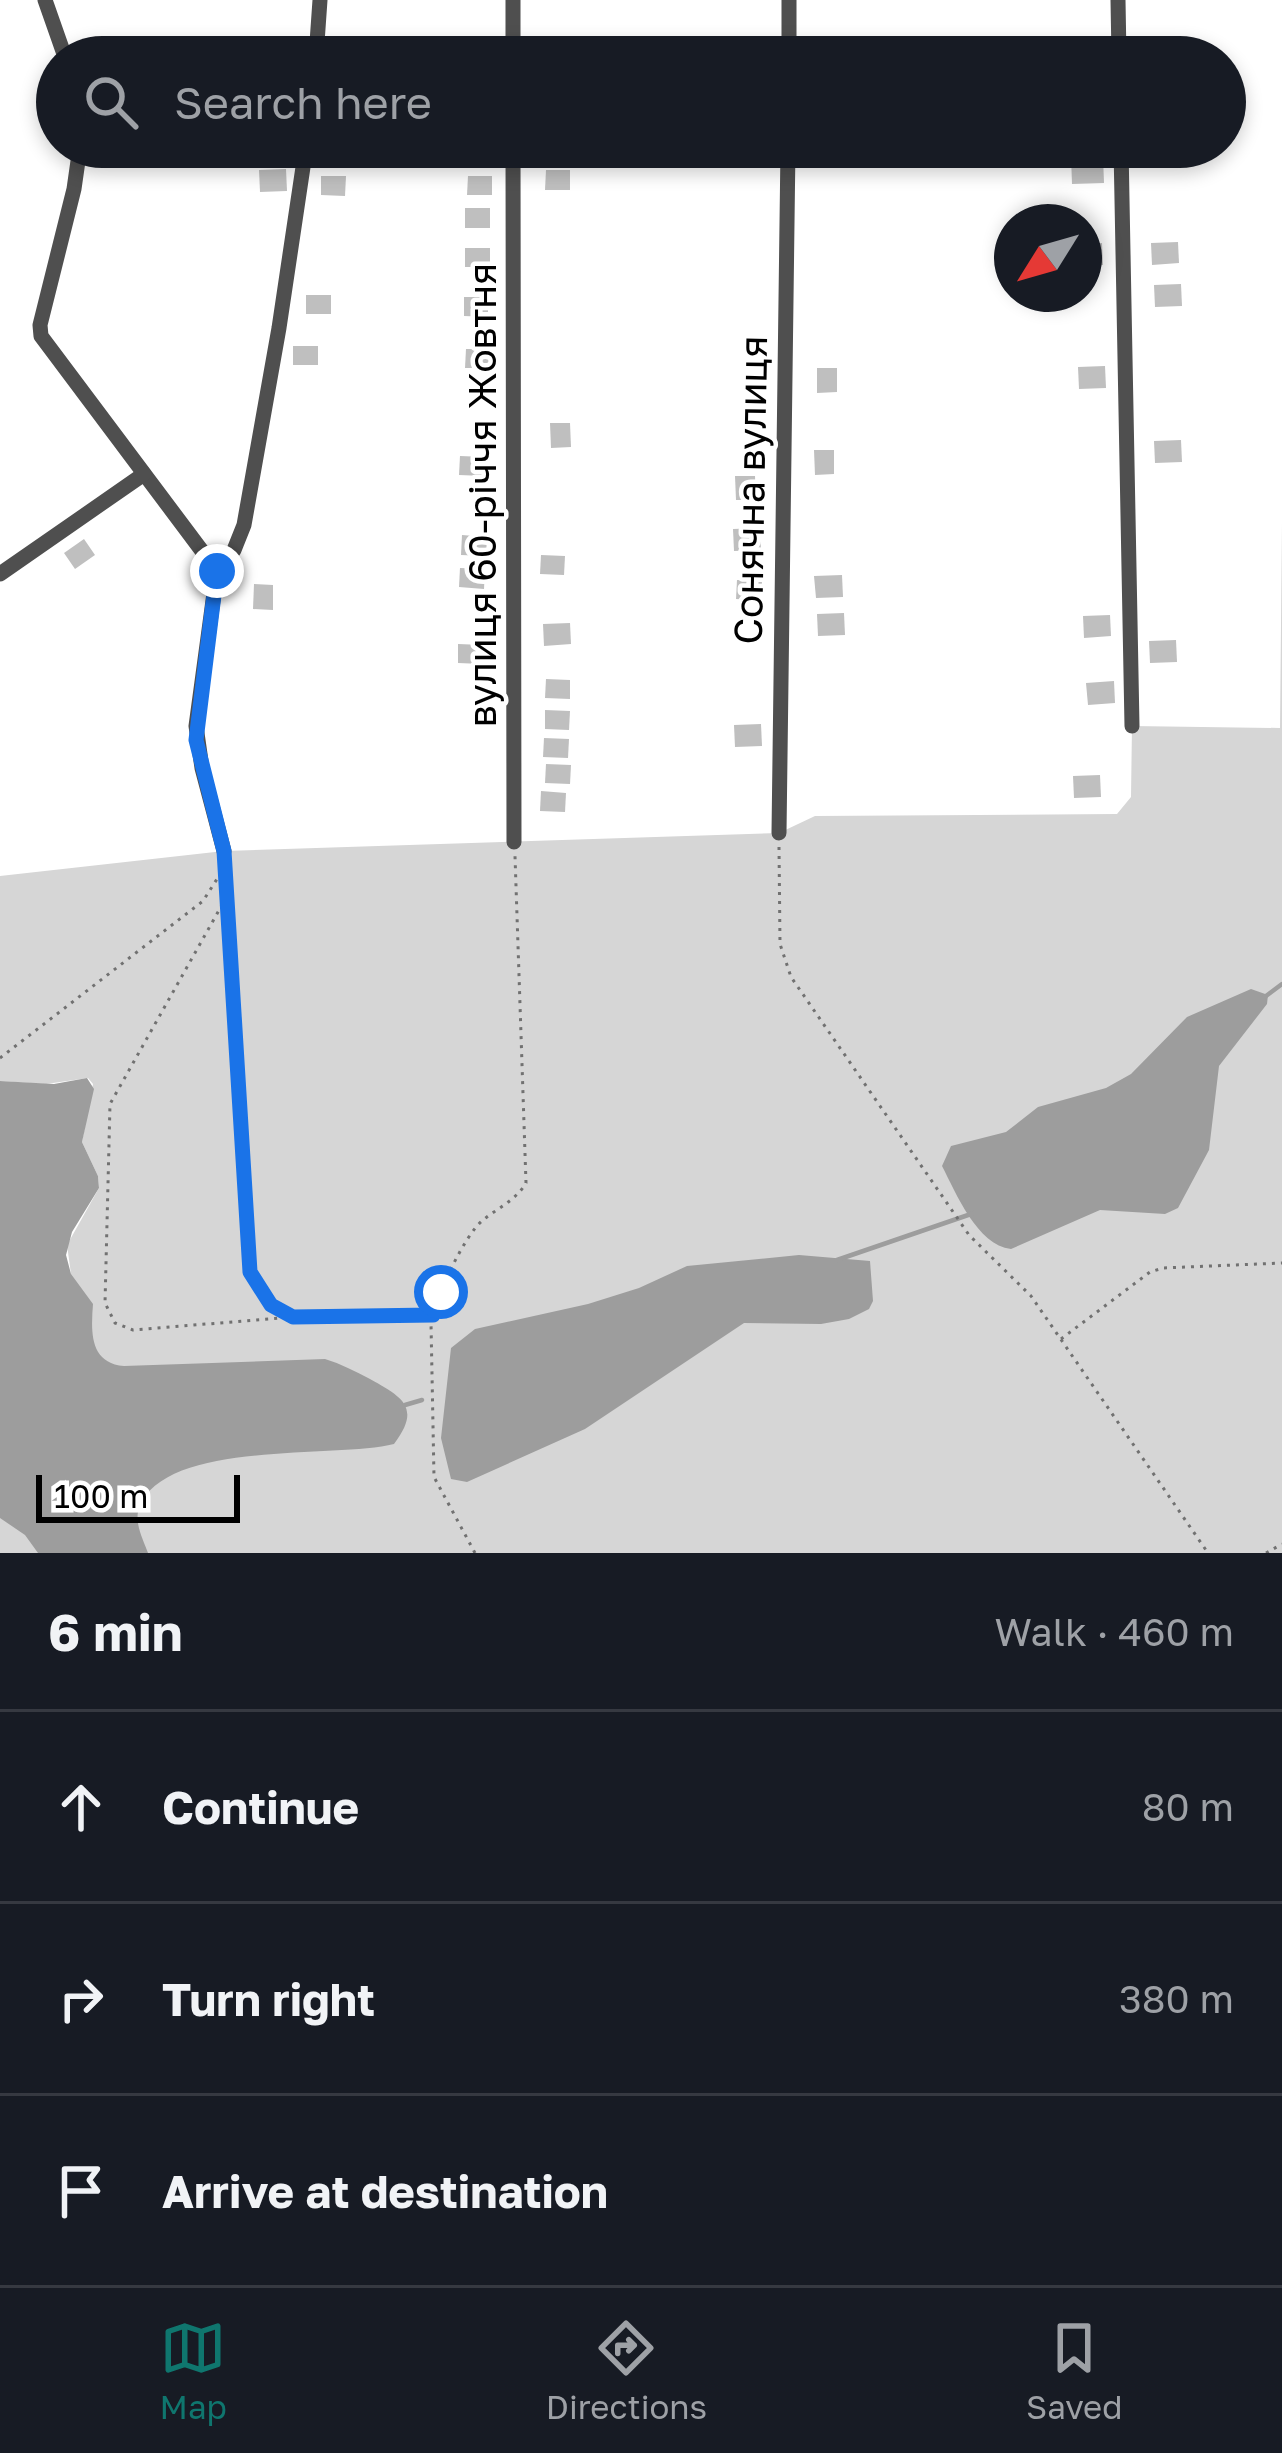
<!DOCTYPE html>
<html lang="en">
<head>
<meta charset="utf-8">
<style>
  body { margin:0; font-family:"Golos Text",sans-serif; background:#20242c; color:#f1f3f6 }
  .compass { position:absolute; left:994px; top:204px; width:108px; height:108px; border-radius:50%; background:#171b24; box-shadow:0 6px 18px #0003; rotate:233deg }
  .scale { position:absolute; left:36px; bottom:30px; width:204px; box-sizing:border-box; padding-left:12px; border:6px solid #000; border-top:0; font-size:33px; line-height:42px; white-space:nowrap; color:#000; -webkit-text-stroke:9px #fff; paint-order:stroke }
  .stop { position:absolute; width:36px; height:36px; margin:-27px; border:9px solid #1a73e8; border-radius:50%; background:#fff }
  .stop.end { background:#1a73e8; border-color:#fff; box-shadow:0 3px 12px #0008 }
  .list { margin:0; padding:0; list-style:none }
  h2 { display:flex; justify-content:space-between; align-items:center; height:156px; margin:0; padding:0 48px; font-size:51px }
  h2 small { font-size:39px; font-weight:400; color:#9ea1a6 }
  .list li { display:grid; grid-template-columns:78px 1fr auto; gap:36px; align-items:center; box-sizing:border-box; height:192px; padding:0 48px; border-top:3px solid #363941 }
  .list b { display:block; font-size:45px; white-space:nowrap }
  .list em { font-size:39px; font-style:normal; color:#9ea1a6 }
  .icon { flex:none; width:66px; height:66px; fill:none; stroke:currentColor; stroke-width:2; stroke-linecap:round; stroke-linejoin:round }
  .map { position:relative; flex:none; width:1282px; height:1553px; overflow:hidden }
  .search { position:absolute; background:#171b24; box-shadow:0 6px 18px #0003; left:36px; right:36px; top:36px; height:132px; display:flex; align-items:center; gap:30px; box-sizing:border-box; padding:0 42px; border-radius:66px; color:#9ea1a6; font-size:45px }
  .sheet { height:732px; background:#171b24 }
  nav { display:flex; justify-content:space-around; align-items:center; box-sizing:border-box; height:168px; border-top:3px solid #363941; background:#171b24; font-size:33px; color:#9ea1a6 }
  nav a { display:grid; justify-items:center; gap:6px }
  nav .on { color:#0f766e }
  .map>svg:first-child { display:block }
  .green { fill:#d6d6d6 }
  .water { fill:#9d9d9d }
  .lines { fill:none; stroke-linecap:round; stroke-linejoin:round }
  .stream { stroke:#9d9d9d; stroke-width:4.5 }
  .building { fill:#bfbfbf }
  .path { stroke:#717171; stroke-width:3; stroke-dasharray:3 6; stroke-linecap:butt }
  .street { stroke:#4f4f4f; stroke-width:15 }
  .route { stroke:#1a73e8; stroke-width:15 }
  .labels { text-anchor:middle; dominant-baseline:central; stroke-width:9; stroke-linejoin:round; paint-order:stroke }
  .street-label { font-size:39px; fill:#000; stroke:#fff }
</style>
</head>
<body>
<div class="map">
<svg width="1282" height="1553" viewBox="0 0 1282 1553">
  <rect width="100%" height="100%" fill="#fff"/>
  <polygon class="green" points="1282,522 1282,1553 0,1553 0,1516 71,1274 67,1245 99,1188 98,1176 82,1142 93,1084 88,1078 46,1084 0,1081 0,876 224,851 779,833 815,816 1117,814 1131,797 1132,726 1280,728"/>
  <g class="water">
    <path d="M1251 989 1268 995 1267 1004 1219 1066 1209 1150 1178 1208 1165 1214 1100 1210 1011 1249C977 1245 956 1193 942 1166L951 1146 1006 1132 1038 1107 1106 1088 1131 1074 1187 1017Z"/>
    <path d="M87 1078 94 1089 82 1142 98 1176 99 1188 72 1232 66 1255 71 1274 93 1304C91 1331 89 1363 124 1366L325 1359C341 1364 355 1371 370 1379 402 1397 422 1407 394 1444 334 1459 164 1439 139 1508 134 1523 143 1539 148 1553H38L25 1535 0 1518V1081L54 1084Z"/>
    <polygon points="799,1255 870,1261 873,1301 869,1309 849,1319 821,1324 744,1323 585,1429 467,1482 451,1479 441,1438 451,1348 475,1329 588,1304 639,1288 687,1266"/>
  </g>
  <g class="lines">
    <g class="stream">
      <polyline points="1262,999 1282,984"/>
      <polyline points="837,1260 974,1213"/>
      <polyline points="405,1405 422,1400"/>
    </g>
  </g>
  <g class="building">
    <rect x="464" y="42" width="25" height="15"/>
    <polygon points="1071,156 1103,156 1104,183 1072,184"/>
    <polygon points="286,169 287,191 260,192 259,170"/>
    <polygon points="546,170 570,170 570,190 545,190"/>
    <polygon points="321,176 346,176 345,196 321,195"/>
    <polygon points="468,176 492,176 492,195 467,195"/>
    <rect x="465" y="208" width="25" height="20"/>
    <polygon points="1178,242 1179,263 1152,265 1151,243"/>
    <polygon points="1102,243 1103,265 1084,266 1084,244"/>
    <rect x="465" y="248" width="25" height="19"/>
    <polygon points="1181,284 1182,306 1155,307 1154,285"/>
    <rect x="306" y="295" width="25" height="19"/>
    <polygon points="464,297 488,297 488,317 464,316"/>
    <rect x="293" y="346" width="25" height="19"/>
    <polygon points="466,349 490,349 490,368 465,368"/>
    <polygon points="1105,366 1106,388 1079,389 1078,367"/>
    <polygon points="817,368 837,368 837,392 817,393"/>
    <polygon points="550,423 570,423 571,447 551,448"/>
    <polygon points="1181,440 1182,462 1155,463 1154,441"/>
    <polygon points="814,450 834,450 834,474 815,475"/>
    <polygon points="460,456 485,457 484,476 459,475"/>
    <polygon points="735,476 755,476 756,500 736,500"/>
    <polygon points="760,528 761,550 734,551 733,529"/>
    <polygon points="462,535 487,537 486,556 461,555"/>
    <polygon points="84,539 95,555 75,569 64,553"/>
    <polygon points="541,555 565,556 564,575 540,574"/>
    <polygon points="460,568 485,569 484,589 459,587"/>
    <polygon points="842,575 843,597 816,598 814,576"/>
    <polygon points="737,580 762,581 761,601 736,599"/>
    <polygon points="254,584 273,585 273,610 253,609"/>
    <polygon points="844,613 845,635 818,636 817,614"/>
    <polygon points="1110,615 1111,636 1084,638 1083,616"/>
    <polygon points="570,623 571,644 544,646 543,624"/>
    <polygon points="1176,640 1177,662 1150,663 1149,641"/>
    <polygon points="458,644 483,645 482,664 458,663"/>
    <polygon points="546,679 570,680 570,699 545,698"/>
    <polygon points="1114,681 1115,703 1088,705 1086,683"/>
    <polygon points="545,710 570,711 569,730 545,729"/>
    <polygon points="761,724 762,746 735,747 734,725"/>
    <polygon points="544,738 569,739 568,758 543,757"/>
    <polygon points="546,764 571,765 570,784 545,783"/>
    <polygon points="1100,775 1101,797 1074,798 1073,776"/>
    <polygon points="541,791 566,793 565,812 540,811"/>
  </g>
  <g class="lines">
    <g class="path">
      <polyline points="779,847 780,944 791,977 969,1235 1031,1296 1208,1553"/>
      <polyline points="225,864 250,1272 270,1305 293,1317 433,1315"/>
      <polyline points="227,896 110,1104 105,1303 115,1323 133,1330 293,1317"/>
      <polyline points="0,1058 203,901 224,868"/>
      <polyline points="1061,1339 1150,1272 1163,1268 1282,1263"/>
      <path d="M475 1553 434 1477 431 1323C436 1297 463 1237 483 1220 498 1208 516 1200 526 1183L515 856"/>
      <polyline points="1266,1553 1282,1544"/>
    </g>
    <g class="street">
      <polyline points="45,0 65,57"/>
      <polyline points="513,0 513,57"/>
      <polyline points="1118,0 1119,57"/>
      <polyline points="316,57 320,0"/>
      <polyline points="789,57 789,0"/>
      <polyline points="80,147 74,189 40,325 41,336 217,571"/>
      <polyline points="513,147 514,842"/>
      <polyline points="1121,147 1132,726"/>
      <polyline points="0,574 144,474"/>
      <polyline points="779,833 788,147"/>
      <polyline points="224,851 202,768 196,726 217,571 234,550 244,525 279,328 306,147"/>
    </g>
  </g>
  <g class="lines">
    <polyline class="route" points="217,571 196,740 224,851 250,1272 271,1305 293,1317 433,1315 441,1292"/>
  </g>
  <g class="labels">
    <g class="street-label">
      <text transform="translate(750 490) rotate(-89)">Сонячна вулиця</text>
      <text transform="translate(481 495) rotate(-90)">вулиця 60-річчя Жовтня</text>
    </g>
  </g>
</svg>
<svg class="compass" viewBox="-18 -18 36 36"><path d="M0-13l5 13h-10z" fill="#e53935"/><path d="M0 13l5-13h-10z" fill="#9ea1a6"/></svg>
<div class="scale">100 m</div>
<div class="stop" style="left:441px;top:1292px"></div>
<div class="stop end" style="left:217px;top:571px"></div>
<div class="search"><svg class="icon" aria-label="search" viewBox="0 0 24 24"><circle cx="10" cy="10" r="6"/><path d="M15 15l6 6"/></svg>Search here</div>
</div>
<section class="sheet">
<h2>6 min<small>Walk · 460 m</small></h2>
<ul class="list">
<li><svg class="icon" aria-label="ahead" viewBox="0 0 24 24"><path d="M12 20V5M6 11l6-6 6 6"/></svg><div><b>Continue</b></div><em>80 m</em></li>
<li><svg class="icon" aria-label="right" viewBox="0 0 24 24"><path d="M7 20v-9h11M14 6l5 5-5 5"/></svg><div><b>Turn right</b></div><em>380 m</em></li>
<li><svg class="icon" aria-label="arrive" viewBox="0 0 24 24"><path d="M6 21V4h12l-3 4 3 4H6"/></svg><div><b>Arrive at destination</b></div></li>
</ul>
</section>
<nav>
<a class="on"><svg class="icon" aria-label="map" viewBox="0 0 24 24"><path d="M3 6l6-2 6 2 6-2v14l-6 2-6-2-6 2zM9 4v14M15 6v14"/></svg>Map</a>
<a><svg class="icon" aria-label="directions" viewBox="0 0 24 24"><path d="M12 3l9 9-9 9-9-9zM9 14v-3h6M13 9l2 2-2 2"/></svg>Directions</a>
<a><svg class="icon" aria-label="saved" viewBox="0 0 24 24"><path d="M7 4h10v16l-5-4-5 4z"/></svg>Saved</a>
</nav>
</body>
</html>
